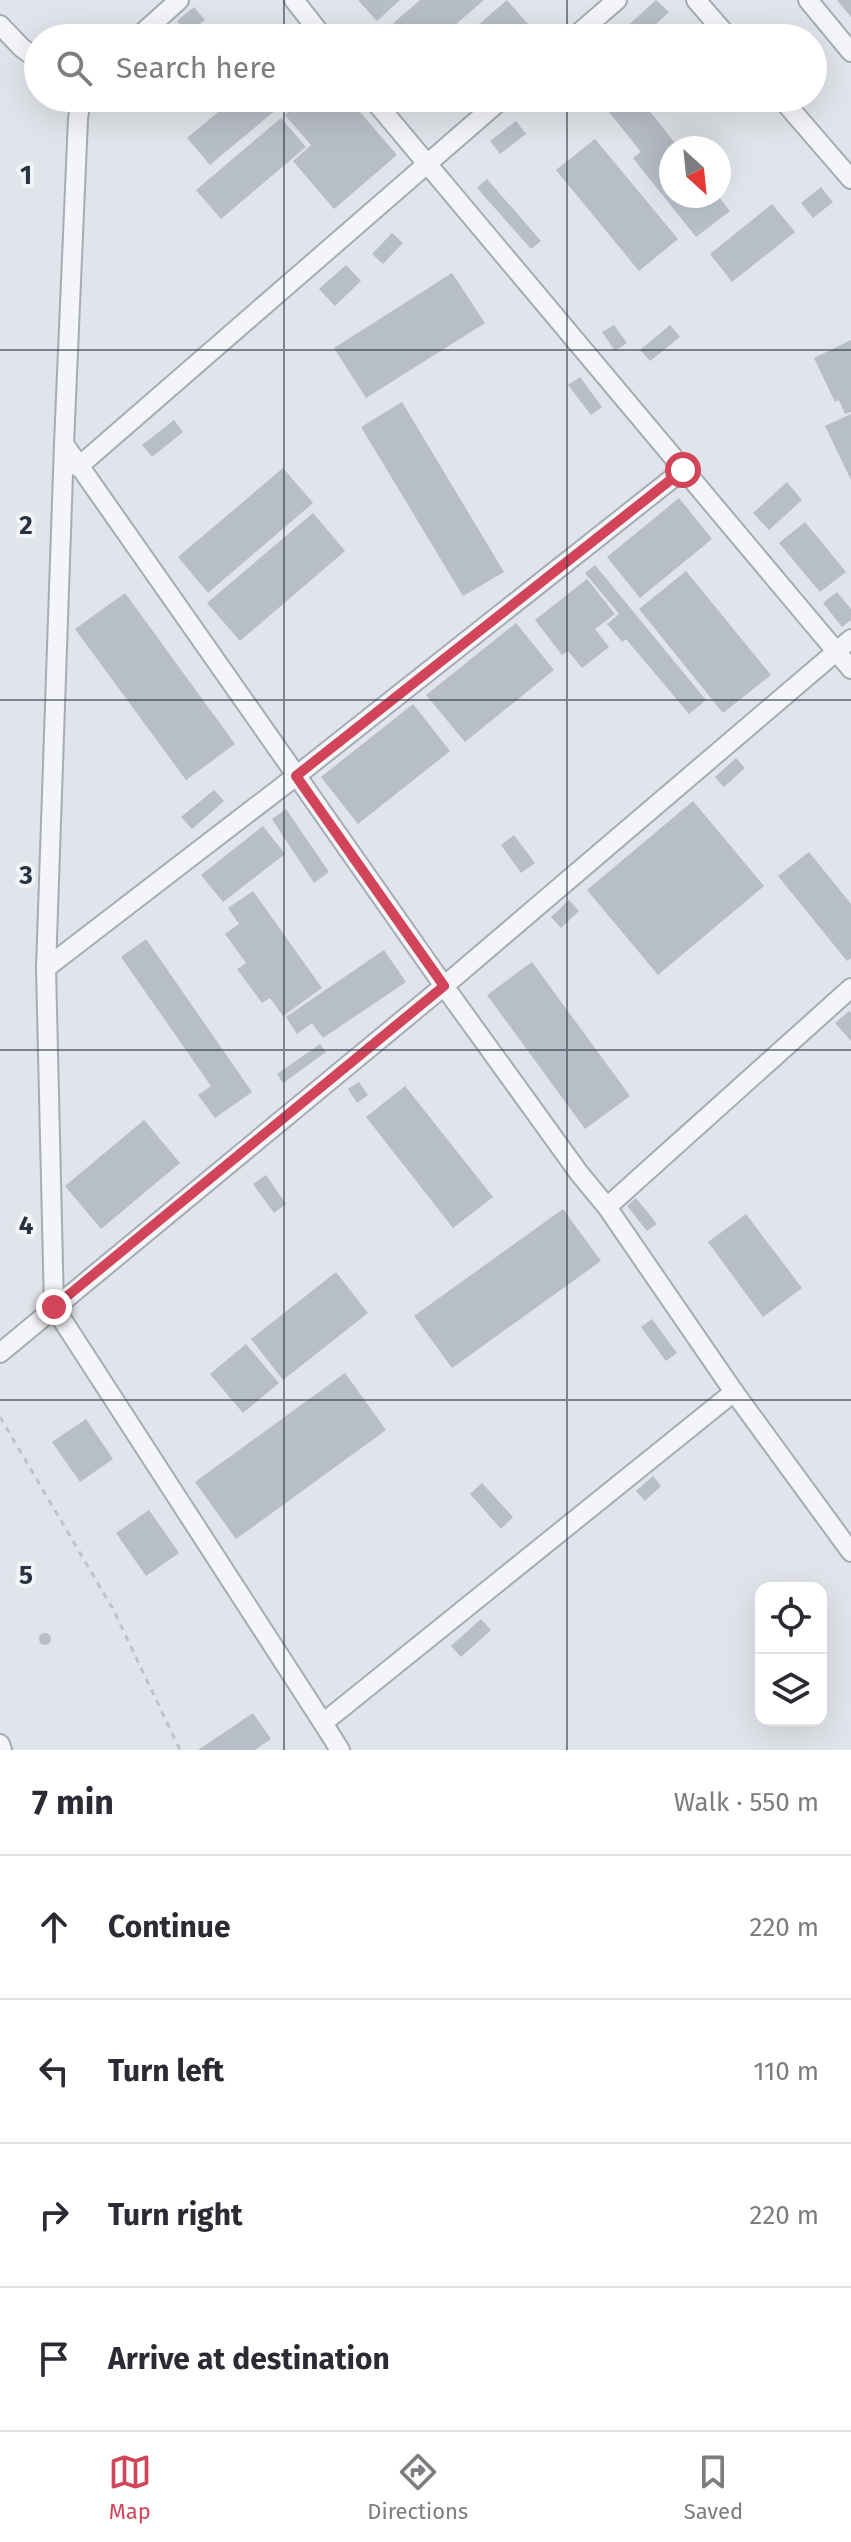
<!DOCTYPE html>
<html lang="en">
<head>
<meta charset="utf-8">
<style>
  body { margin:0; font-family:"Fira Sans",sans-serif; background:#f2f2f3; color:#2b2b33 }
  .controls { position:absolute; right:24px; bottom:24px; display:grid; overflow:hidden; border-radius:16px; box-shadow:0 8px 32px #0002 }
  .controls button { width:72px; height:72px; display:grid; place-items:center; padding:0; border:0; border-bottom:2px solid #e1e1e2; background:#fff; color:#2b2b33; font:40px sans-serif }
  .compass { position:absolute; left:659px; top:136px; width:72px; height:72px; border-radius:50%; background:#fff; box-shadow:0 8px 32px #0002; rotate:153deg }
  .stop { position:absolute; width:24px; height:24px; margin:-18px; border:6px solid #d14459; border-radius:50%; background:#fff }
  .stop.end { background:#d14459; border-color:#fff; box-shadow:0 2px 8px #0008 }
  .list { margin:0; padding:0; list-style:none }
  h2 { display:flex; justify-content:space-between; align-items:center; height:104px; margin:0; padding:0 32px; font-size:34px }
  h2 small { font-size:26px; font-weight:400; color:#7c7c81 }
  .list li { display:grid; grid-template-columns:52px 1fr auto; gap:24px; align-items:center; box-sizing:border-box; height:144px; padding:0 32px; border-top:2px solid #e1e1e2 }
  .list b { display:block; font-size:30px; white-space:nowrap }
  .list em { font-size:26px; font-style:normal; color:#7c7c81 }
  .icon { flex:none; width:44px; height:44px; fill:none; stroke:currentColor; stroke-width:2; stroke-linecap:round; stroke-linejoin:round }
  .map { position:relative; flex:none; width:851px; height:1750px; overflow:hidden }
  .search { position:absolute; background:#fff; box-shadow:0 8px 32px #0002; left:24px; right:24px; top:24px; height:88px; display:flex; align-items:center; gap:20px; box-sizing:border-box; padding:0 28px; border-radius:44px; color:#7c7c81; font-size:30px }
  .sheet { height:680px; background:#fff }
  nav { display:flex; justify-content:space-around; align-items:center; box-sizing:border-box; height:112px; border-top:2px solid #e1e1e2; background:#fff; font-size:22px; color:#7c7c81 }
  nav a { display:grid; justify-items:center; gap:4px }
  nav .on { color:#d14459 }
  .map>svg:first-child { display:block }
  .building { fill:#b8bec7 }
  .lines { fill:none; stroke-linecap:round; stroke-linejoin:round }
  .minor-casing { stroke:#a6abb4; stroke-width:22 }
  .path { stroke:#bfc2c9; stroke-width:3; stroke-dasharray:6 6; stroke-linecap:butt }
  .minor { stroke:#f4f5f8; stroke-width:18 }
  .route { stroke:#d14459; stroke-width:10 }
  .grid { fill:none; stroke:#293242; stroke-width:2; stroke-opacity:0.55 }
  .grid-label { font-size:26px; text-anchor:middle; font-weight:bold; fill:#293242; stroke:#f1f3f7; stroke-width:8; stroke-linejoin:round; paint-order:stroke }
</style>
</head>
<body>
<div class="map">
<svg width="851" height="1750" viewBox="0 0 851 1750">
  <rect width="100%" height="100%" fill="#e1e4ea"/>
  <g class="building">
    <polygon points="358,0 400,0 377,21"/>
    <polygon points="420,0 484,0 440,38 376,38"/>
    <polygon points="507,0 537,34 532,38 463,38"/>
    <polygon points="656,0 669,12 641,38 630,38 623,30"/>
    <polygon points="837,0 851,0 851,17"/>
    <polygon points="194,7 205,20 187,34 177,21"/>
    <polygon points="235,98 290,98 210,165 187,138"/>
    <polygon points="304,98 348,98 397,155 334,209 293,161 311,145 285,115"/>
    <polygon points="435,98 463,98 447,112"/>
    <polygon points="626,98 639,98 679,148 671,148 671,196 718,196 730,211 696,237 633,158 641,152 609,112"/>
    <polygon points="281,118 306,147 221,219 196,190"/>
    <polygon points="516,121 526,134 500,154 490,141"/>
    <polygon points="595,139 678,239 639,271 556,170"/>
    <polygon points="487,179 541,241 531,249 477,188"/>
    <polygon points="821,187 833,202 813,218 801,203"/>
    <polygon points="772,204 795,232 732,282 710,254"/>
    <polygon points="392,233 403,243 383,264 372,254"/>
    <polygon points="346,265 361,281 335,306 319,289"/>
    <polygon points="452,273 485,323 366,398 334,348"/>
    <polygon points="614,325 627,343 615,351 602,332"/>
    <polygon points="670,325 680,337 650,361 640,350"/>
    <polygon points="851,340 851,412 845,414 839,400 835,402 814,358"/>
    <polygon points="580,377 602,407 591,415 568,385"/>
    <polygon points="402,402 504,572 463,596 361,427"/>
    <polygon points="851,414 851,480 825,426"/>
    <polygon points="174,420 183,432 152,457 142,445"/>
    <polygon points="283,468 313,503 208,593 178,557"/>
    <polygon points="787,482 802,500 769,530 753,513"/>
    <polygon points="679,498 712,539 640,598 607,557"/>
    <polygon points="313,513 345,551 240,641 207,603"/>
    <polygon points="805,522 846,572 820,592 779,543"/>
    <polygon points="595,565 706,700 689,714 626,639 622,642 607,624 619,614 585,573"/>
    <polygon points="686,571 771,675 723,713 639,609"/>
    <polygon points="587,579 615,614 595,629 609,647 582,668 568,651 562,655 535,620"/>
    <polygon points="837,592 851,609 851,620 842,627 823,603"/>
    <polygon points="125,593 235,744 186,780 75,629"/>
    <polygon points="516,623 554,670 465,742 426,695"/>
    <polygon points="413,704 450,751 358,824 321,777"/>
    <polygon points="736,758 745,768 724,787 715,777"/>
    <polygon points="214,790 224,801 192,829 181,817"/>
    <polygon points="693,801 764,886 658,975 587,890"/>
    <polygon points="286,809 329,872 314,883 272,819"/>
    <polygon points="263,826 285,854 223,902 201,875"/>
    <polygon points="514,835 535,863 521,873 501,845"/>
    <polygon points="809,852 851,904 851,958 847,961 778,876"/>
    <polygon points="253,891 322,988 283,1016 270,998 262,1003 237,969 246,963 225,934 239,924 228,908"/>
    <polygon points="569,900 579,911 561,928 551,917"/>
    <polygon points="146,939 252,1092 215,1118 198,1095 211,1086 121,957"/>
    <polygon points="384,950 406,982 323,1038 312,1023 297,1034 286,1017"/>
    <polygon points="532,962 630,1096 585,1129 487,995"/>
    <polygon points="849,1011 851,1013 851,1041 835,1023"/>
    <polygon points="320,1044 326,1052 283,1083 277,1074"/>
    <polygon points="359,1082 368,1095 357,1103 348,1089"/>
    <polygon points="405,1086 493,1197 453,1228 366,1117"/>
    <polygon points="144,1120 180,1163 101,1229 65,1186"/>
    <polygon points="266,1175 286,1204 274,1213 253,1184"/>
    <polygon points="636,1198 657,1224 647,1231 627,1206"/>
    <polygon points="563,1209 601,1261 452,1368 414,1316"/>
    <polygon points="746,1214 802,1288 763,1317 708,1242"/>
    <polygon points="336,1272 368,1313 283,1380 251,1339"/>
    <polygon points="652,1319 677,1353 666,1361 641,1327"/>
    <polygon points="246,1344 279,1383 243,1413 210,1374"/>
    <polygon points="345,1373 386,1430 236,1539 195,1482"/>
    <polygon points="86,1419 113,1459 80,1482 52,1442"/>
    <polygon points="653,1476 661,1486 645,1501 636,1491"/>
    <polygon points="482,1483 513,1517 501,1529 470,1494"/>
    <polygon points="149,1510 179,1553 146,1576 116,1533"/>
    <polygon points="481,1619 491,1630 461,1657 451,1646"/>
    <circle cx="45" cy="1639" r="6"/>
    <polygon points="253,1713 271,1739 255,1750 198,1750"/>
  </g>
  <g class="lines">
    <defs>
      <g id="minor">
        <polyline points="294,0 324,38"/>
        <polyline points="696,0 729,38"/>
        <polyline points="808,0 851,52"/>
        <polyline points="0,25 22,48 38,60"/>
        <polyline points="137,38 179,0"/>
        <polyline points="573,38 617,0"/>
        <polyline points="81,98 78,119 64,444 444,986 579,1173 607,1207 734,1392 851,1552"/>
        <polyline points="372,98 851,669"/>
        <polyline points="781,98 851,179"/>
        <polyline points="64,444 46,968 54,1307 323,1723 734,1392"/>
        <polyline points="78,467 503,98"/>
        <polyline points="46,968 296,776 683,470"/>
        <polyline points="607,1207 851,988"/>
        <polyline points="0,1353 444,986 851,639"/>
        <polyline points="323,1723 340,1750"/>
        <polyline points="0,1744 2,1750"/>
      </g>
    </defs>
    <use href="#minor" class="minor-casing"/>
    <polyline class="path" points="0,1417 113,1609 180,1750"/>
    <use href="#minor" class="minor"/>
  </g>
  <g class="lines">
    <polyline class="route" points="54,1307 444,986 296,776 683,470"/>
  </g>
  <path class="grid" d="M284 0V38M567 0V38M284 98V1750M567 98V1750M0 350H851M0 700H851M0 1050H851M0 1400H851"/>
  <g class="grid-label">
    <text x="26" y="184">1</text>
    <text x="26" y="534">2</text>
    <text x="26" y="884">3</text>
    <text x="26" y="1234">4</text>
    <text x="26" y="1584">5</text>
  </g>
</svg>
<div class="controls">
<button><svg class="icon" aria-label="locate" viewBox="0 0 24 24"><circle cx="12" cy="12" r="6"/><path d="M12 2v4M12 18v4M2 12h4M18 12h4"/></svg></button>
<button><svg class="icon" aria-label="layers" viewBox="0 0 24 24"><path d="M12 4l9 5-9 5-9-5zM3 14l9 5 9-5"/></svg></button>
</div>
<svg class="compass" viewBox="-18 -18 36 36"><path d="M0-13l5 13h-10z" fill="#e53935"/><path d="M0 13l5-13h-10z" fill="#7c7c81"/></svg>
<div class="stop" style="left:683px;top:470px"></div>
<div class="stop end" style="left:54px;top:1307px"></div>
<div class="search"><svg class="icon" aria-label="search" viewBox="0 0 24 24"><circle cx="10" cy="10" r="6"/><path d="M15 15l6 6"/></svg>Search here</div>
</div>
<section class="sheet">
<h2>7 min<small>Walk · 550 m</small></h2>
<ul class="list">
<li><svg class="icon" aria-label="ahead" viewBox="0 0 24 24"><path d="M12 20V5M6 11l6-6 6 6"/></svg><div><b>Continue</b></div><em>220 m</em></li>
<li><svg class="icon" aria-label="left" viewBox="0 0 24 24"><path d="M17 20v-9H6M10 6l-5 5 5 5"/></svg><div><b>Turn left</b></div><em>110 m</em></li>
<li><svg class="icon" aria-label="right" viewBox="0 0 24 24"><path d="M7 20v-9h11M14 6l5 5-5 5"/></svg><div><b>Turn right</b></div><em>220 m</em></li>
<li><svg class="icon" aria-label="arrive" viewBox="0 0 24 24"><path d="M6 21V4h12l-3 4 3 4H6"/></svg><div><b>Arrive at destination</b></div></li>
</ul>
</section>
<nav>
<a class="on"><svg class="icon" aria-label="map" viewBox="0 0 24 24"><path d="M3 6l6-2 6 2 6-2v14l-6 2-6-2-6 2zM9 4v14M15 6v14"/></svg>Map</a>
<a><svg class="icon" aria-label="directions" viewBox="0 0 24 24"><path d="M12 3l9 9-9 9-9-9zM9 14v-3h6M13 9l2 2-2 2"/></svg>Directions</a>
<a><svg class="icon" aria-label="saved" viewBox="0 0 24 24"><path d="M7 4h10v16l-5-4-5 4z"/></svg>Saved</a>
</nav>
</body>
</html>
